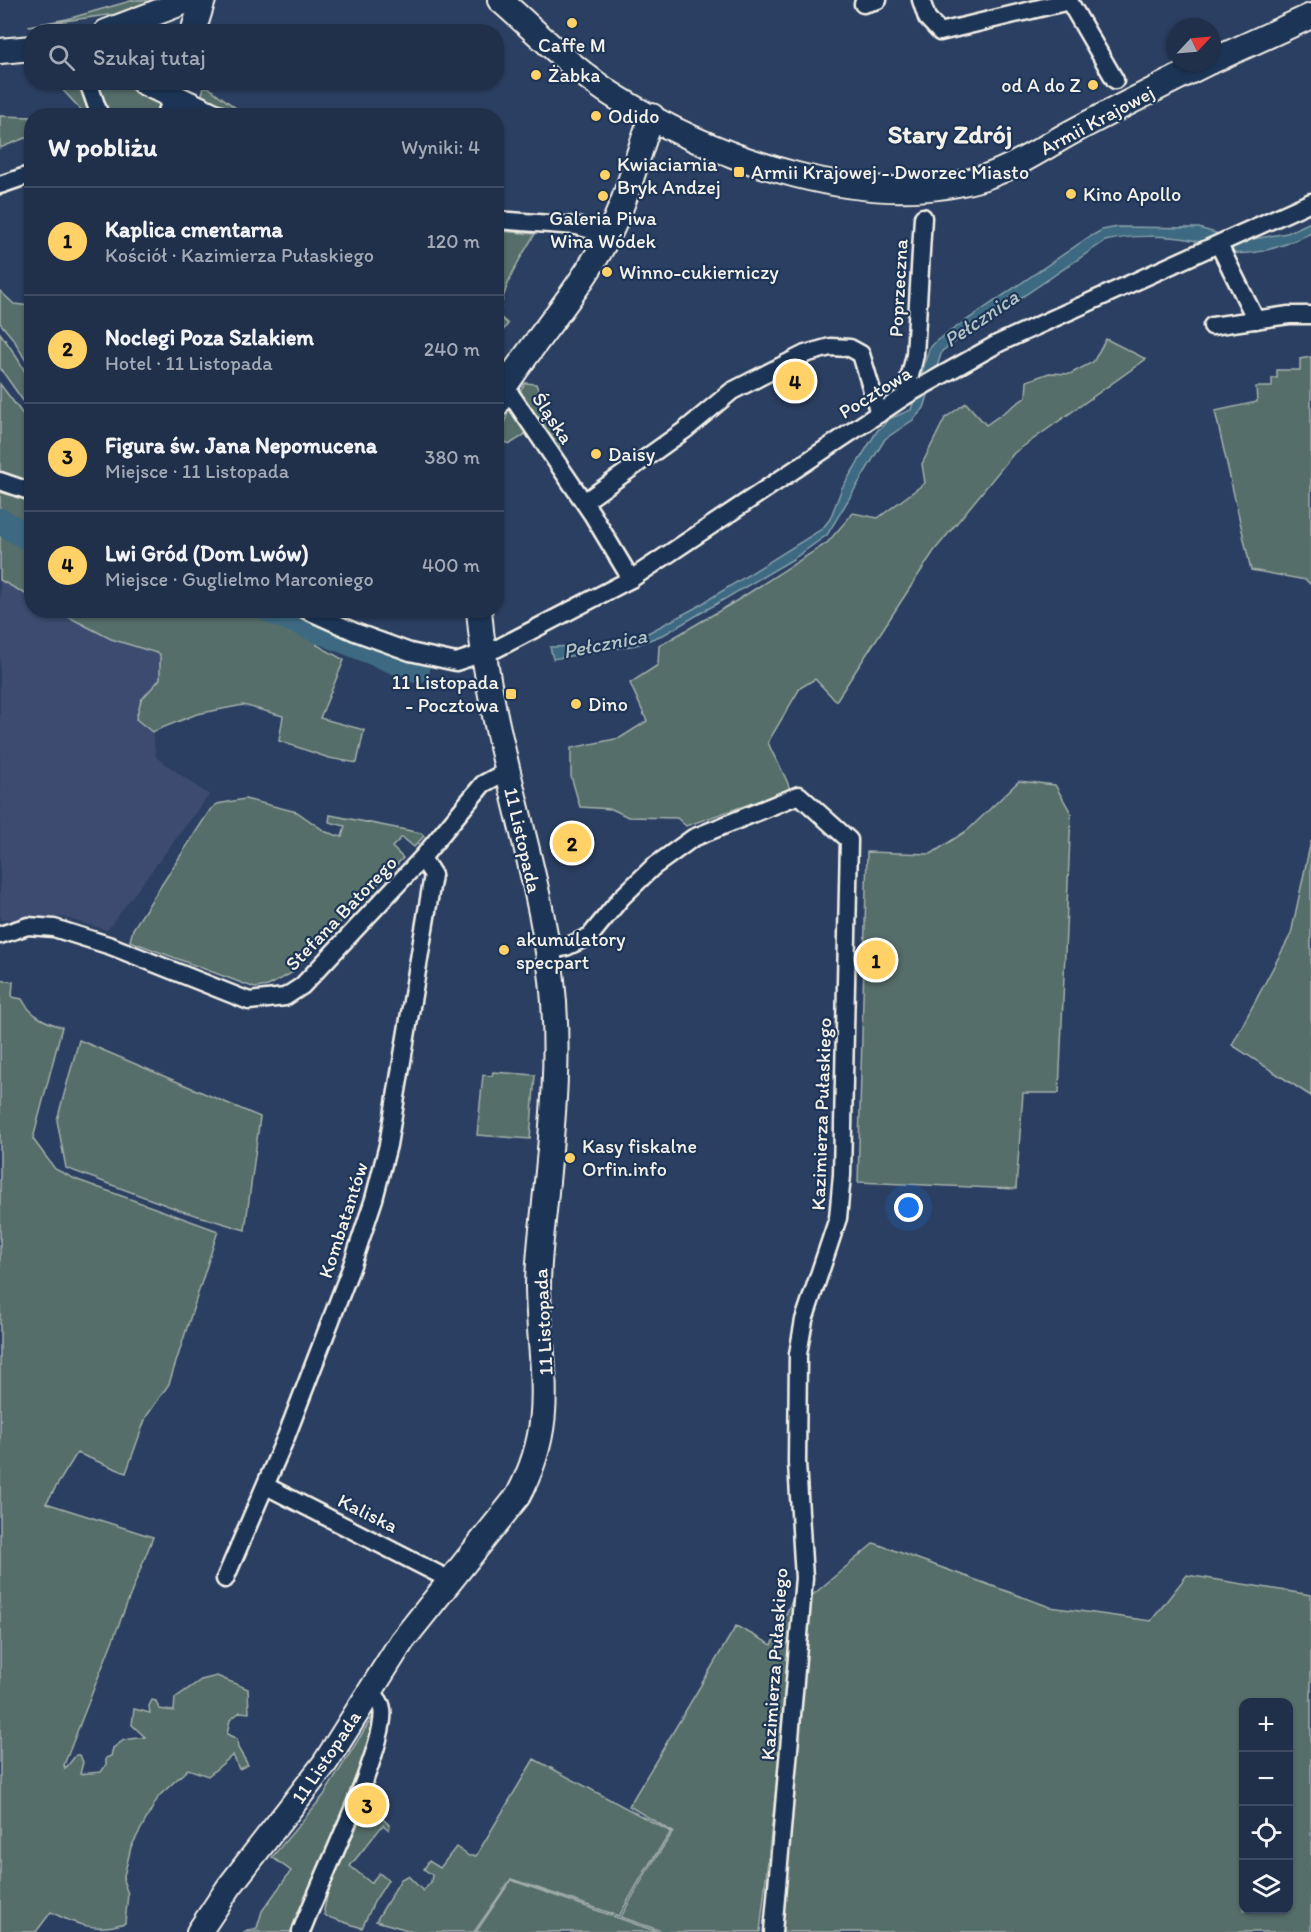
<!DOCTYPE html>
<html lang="pl">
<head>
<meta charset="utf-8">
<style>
  body { margin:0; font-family:Itim,sans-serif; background:#2d3b54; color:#f1f3f6 }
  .controls { position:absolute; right:18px; bottom:18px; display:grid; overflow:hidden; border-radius:12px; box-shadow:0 2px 4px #0004 }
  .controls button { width:54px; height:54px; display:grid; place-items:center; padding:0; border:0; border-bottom:2px solid #3d4a62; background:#202f4a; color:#f1f3f6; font:30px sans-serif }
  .compass { position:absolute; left:1167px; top:18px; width:54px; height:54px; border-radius:50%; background:#202f4a; box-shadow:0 2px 4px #0004; rotate:64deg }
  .you { position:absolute; left:909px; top:1208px; width:21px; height:21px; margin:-15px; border:4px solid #fff; border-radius:50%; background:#1a73e8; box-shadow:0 0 0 9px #1a73e833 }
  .badge { display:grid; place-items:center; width:39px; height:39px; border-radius:50%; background:#ffd166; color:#111; font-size:20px; font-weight:700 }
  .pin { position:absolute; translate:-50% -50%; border:3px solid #fff; box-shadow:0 2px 6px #0006 }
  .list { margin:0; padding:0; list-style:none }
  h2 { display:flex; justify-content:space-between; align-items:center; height:78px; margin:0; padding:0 24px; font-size:26px }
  h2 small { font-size:20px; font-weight:400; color:#a2a9b5 }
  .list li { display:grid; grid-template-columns:39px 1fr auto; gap:18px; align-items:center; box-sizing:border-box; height:108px; padding:0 24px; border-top:2px solid #3d4a62 }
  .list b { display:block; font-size:22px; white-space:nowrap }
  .list p { margin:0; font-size:20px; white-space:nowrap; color:#a2a9b5 }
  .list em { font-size:20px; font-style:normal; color:#a2a9b5 }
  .icon { flex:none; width:33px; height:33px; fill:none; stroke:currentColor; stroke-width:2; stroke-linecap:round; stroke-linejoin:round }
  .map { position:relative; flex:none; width:1311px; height:1932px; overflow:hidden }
  .search { position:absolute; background:#202f4a; box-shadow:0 2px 4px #0004; left:24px; top:24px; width:480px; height:66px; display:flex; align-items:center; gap:15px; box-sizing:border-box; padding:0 21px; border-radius:24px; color:#a2a9b5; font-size:22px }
  .panel { position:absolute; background:#202f4a; box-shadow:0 2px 4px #0004; left:24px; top:108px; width:480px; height:510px; border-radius:24px }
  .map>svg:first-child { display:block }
  .built { fill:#3c4b6f }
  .green { fill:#546e6b; stroke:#a4b0aa; stroke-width:1.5; fill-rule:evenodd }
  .water { fill:#3e6a82; stroke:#87a0ab; stroke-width:1.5 }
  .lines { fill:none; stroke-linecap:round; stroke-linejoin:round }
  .river { stroke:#3e6a82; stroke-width:26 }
  .street-casing { stroke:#f4f1e8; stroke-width:21 }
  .secondary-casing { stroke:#f4f1e8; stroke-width:28 }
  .street { stroke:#1d3557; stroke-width:16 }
  .secondary { stroke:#1d3557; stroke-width:24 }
  .poi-dot { fill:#ffd166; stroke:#1d3557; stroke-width:2 }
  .labels { text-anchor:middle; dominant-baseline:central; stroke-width:4.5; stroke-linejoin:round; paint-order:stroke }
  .poi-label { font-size:20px; fill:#f4f1e8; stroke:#1d3557; text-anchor:start }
  .street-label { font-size:20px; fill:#f4f1e8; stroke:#1d3557 }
  .water-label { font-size:21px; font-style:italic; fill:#b4c2c4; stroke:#1d3557 }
  .district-label { font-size:26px; font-weight:bold; fill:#f4f1e8; stroke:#1d3557 }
</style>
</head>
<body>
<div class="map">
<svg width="1311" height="1932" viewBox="0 0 1311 1932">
  <rect width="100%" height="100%" fill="#2b3f62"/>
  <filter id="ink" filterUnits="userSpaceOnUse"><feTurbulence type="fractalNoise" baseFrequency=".0167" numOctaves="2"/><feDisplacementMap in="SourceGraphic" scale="12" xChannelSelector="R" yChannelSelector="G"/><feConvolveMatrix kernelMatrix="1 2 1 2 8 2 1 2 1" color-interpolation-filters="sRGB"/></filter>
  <g filter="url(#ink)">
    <polygon class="built" points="0,580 31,597 32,610 57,611 111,639 160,654 161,679 136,719 152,732 156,757 209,795 107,930 62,917 0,920"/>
    <g class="green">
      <polygon points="134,0 153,0 115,14 28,26 67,19"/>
      <polygon points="104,83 118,83 159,101 161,106 153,115 107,115 99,86"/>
      <polygon points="60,87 85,88 91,115 86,115"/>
      <polygon points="204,87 208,87 245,115 238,115 201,98"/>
      <polygon points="0,116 31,117 31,140 25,138 0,148"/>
      <path d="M501 231 535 234C518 261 504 284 499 316L508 324 500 334 502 338H497L496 253Z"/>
      <polygon points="0,291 14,304 31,306 31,370 14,340 0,323"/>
      <path d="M0 333C21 362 32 375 31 412L0 368Z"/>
      <path d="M1106 339 1146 359 1014 453 934 551 836 701 815 679 800 688 768 742C774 760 785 771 790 790L686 826 677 818 628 817 612 809 580 807 571 776V748L620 738 647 721 630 683 658 665 659 646 733 603 827 543 853 513 878 518 925 483 922 464 945 418 966 403 986 425 1026 397 1027 381 1049 373 1070 374 1093 362Z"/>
      <polygon points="1311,357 1311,585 1306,580 1251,570 1215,411 1257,402 1256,387 1272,387 1272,378 1277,378 1277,370 1300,370 1300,359"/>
      <path d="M525 383 536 384C542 402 567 440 558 456L517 397Z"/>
      <polygon points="0,384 31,425 31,482 24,484 0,473"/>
      <polygon points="510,403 530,428 523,436 510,444 504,442 503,429"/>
      <polygon points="0,492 31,502 31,597 0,580"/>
      <polygon points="57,611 275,611 323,631 317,645 344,660 320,718 364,730 357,763 329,758 279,741 283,716 243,705 197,714 152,732 136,719 141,700 160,679 160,654 111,639"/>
      <polygon points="1019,781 1055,785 1071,813 1059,1093 1023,1093 1016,1189 858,1182 867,852 931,854 968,830"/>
      <polygon points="245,799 297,812 326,832 342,837 345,826 329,822 330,815 421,833 424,836 414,847 402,837 392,847 403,858 290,974 268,986 255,988 130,941 133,929 210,810 217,804"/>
      <polygon points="1311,841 1311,1096 1232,1045 1291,934"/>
      <path d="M0 980 13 982 12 997 22 999C31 1016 45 1022 62 1027L33 1139 55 1169 75 1179 218 1231 169 1384 146 1417 126 1473 77 1453 46 1503 153 1537 64 1765 65 1769 76 1755H80L83 1762 80 1774 101 1772 106 1765V1758L111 1756 113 1748 124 1740 145 1737 132 1725 134 1709 150 1713 149 1706 152 1700 156 1701 159 1709 174 1711 175 1698 201 1680 217 1676 248 1689 249 1713 240 1712 230 1720 227 1734 237 1739 238 1748 248 1765 239 1769 233 1755 208 1776 188 1769 159 1796 131 1847 123 1880 128 1894 125 1923C97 1932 78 1926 51 1912L36 1932H0Z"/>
      <polygon points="79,1040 260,1117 245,1230 182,1211 66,1168 57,1120"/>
      <polygon points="493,1072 535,1075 530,1139 477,1135 483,1075 492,1076"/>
      <path d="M874 1543 1050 1607 1151 1621 1187 1575 1311 1595V1932H780L808 1599ZM1244 1702H1288V1910H1244Z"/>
      <polygon points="796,1592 798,1592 760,1932 664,1932 621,1917 647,1871 673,1832 629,1806 736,1626 772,1645"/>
      <polygon points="376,1711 373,1739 291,1932 243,1932 257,1928 262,1911 291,1871 272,1857 324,1795"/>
      <polygon points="534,1759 671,1832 646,1869 619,1916 511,1879 474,1932 415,1932 376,1921 401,1879 408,1876 423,1891 431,1882 432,1875 424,1869 429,1861 440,1868 456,1847 469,1856 476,1856"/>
      <polygon points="371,1807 390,1826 389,1830 383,1825 350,1866 371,1883 379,1873 388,1880 374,1902 362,1928 325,1916 324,1910 328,1892 365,1808"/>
      <polygon points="511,1880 658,1932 476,1932"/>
    </g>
    <path class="water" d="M1311 222V233C1287 245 1258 256 1231 253 1218 251 1205 243 1192 240 1167 235 1129 235 1105 241L942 351 924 408 913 420 885 439 827 535 793 559 665 634 636 645 553 659 550 647 582 646 646 634 695 608 822 529 830 519 842 488 877 431 891 418 911 410 929 349 936 341 1086 239 1102 230 1118 227 1199 228 1242 241 1287 233Z"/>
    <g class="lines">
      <g class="river">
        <polyline points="0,521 32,540"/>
        <polyline points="269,610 417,670"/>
      </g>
      <defs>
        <g id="street">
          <polyline points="921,0 927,18 940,32 1069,1 1115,80"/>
          <polyline points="863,4 878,0"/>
          <polyline points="88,82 100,116"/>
          <polyline points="165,116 173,97"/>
          <polyline points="0,185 32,174"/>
          <polyline points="496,220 577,226 609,235"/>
          <polyline points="1219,245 1256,320"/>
          <polyline points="1212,326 1289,315 1311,315"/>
          <polyline points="496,373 592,514 631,579"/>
          <polyline points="905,396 915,355 923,217"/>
          <polyline points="0,481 32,492"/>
          <polyline points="584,502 685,430 732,391 805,354 830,347 850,348 861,354 879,414"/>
          <polyline points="306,610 355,632 410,652 456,662 496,649 631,579 905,396 999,343 1311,202"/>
          <polyline points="0,935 28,926 54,928 111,946 249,1001 285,997 302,986 422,858 483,784 507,771"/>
          <polyline points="548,951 566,947 590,936 621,898 653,867 693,838 799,795 849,840 842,1175 838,1218 804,1320 798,1354 797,1463 804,1578 773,1932"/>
          <polyline points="266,1486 450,1580"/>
          <polyline points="225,1579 286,1437 351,1268 374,1199 388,1145 433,875 422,858"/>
          <path d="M301 1932C316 1890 389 1742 382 1709 381 1701 375 1696 369 1691"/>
        </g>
        <g id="secondary">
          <path d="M500 0C539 34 575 72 619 99 718 160 869 214 985 177 1015 167 1043 148 1070 133 1115 109 1161 86 1207 63"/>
          <polyline points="106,32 189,0"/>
          <polyline points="193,32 203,0"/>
          <polyline points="0,51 32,48"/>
          <polyline points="1212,61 1311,16"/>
          <polyline points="143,82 215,116"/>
          <path d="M496 405 505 386C538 336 579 291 607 238 627 200 637 156 652 116"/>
          <path d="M199 1932 229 1887 325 1763 402 1641 518 1496C559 1419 539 1368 538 1287 538 1256 543 1224 546 1192 553 1121 560 1051 552 980 537 855 489 736 479 610"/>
        </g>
      </defs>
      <use href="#street" class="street-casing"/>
      <use href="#secondary" class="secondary-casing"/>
      <use href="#street" class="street"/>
      <use href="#secondary" class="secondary"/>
    </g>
  </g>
  <g class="poi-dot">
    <circle cx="572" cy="23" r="6"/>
    <circle cx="536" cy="75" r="6"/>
    <circle cx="1093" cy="85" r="6"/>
    <circle cx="596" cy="116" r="6"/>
    <rect x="733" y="166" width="12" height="12" rx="3"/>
    <circle cx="605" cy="175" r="6"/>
    <circle cx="1071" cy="194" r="6"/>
    <circle cx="603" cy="196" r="6"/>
    <circle cx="607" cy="272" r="6"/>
    <circle cx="596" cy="454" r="6"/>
    <rect x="505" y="688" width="12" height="12" rx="3"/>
    <circle cx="576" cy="704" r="6"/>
    <circle cx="504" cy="950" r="6"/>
    <circle cx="570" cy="1158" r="6"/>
  </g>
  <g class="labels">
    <g class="poi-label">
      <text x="572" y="45" text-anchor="middle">Caffe M</text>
      <text x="548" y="75">Żabka</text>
      <text x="1081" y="85" text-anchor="end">od A do Z</text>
      <text x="608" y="116">Odido</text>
      <text x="617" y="164">Kwiaciarnia<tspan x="617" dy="23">Bryk Andzej</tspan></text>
      <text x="751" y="172">Armii Krajowej - Dworzec Miasto</text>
      <text x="1083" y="194">Kino Apollo</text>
      <text x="603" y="218" text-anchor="middle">Galeria Piwa<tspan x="603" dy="23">Wina Wódek</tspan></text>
      <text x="619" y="272">Winno-cukierniczy</text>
      <text x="608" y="454">Daisy</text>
      <text x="499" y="682" text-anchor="end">11 Listopada<tspan x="499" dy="23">- Pocztowa</tspan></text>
      <text x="588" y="704">Dino</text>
      <text x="516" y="939">akumulatory<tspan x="516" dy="23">specpart</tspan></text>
      <text x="582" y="1146">Kasy fiskalne<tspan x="582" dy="23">Orfin.info</tspan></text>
    </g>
    <g class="street-label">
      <text transform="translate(1097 120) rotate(-28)">Armii Krajowej</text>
      <text transform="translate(898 288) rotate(-87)">Poprzeczna</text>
      <text transform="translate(875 392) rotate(-32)">Pocztowa</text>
      <text transform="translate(553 418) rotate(56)">Śląska</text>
      <text transform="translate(523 840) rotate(77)">11 Listopada</text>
      <text transform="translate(341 913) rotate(-46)">Stefana Batorego</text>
      <text transform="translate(821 1114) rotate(-88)">Kazimierza Pułaskiego</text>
      <text transform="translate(343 1220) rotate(-72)">Kombatantów</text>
      <text transform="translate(543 1322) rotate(-93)">11 Listopada</text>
      <text transform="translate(368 1513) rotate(26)">Kaliska</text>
      <text transform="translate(774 1664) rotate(-86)">Kazimierza Pułaskiego</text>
      <text transform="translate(326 1757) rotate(-56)">11 Listopada</text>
    </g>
    <g class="water-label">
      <text transform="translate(981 318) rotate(-34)">Pełcznica</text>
      <text transform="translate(605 643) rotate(-11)">Pełcznica</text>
    </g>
    <g class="district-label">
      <text x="950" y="134">Stary Zdrój</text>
    </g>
  </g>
</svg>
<div class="controls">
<button>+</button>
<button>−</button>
<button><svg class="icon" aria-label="locate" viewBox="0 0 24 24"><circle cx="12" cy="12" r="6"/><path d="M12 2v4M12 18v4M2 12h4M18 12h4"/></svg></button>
<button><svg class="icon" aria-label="layers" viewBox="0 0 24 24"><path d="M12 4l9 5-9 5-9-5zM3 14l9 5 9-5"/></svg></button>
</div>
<svg class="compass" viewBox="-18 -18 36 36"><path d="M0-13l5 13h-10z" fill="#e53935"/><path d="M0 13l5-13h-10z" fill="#a2a9b5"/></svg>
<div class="you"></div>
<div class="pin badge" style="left:876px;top:960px">1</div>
<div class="pin badge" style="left:572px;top:843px">2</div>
<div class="pin badge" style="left:367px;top:1805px">3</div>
<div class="pin badge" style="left:795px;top:381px">4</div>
<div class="search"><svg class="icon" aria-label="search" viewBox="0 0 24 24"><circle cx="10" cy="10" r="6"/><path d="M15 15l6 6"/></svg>Szukaj tutaj</div>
<section class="panel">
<h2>W pobliżu<small>Wyniki: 4</small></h2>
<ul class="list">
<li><span class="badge">1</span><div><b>Kaplica cmentarna</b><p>Kościół · Kazimierza Pułaskiego</p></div><em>120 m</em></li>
<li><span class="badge">2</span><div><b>Noclegi Poza Szlakiem</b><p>Hotel · 11 Listopada</p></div><em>240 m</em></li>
<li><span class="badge">3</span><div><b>Figura św. Jana Nepomucena</b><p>Miejsce · 11 Listopada</p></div><em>380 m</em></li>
<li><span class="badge">4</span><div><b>Lwi Gród (Dom Lwów)</b><p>Miejsce · Guglielmo Marconiego</p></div><em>400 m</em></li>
</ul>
</section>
</div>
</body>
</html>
